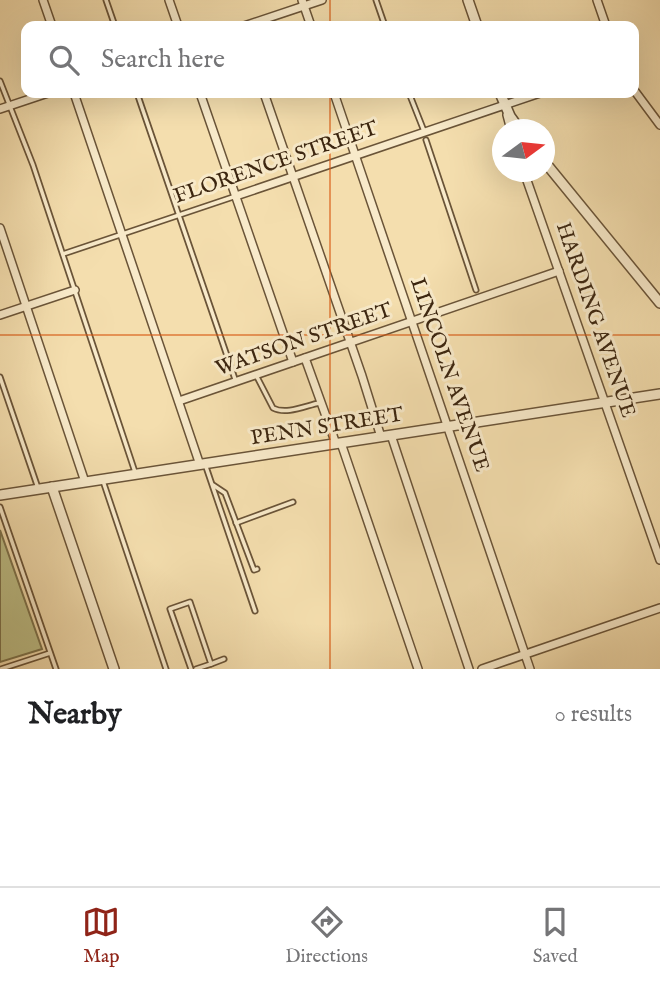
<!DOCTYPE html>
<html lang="en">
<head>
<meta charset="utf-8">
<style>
  body { margin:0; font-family:"IM FELL English",serif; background:#f6f6f6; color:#202124 }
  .compass { position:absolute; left:492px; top:119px; width:63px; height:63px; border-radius:50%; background:#fff; box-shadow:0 7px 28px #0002; rotate:75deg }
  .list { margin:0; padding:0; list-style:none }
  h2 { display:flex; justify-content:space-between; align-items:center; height:91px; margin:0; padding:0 28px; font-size:30px }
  h2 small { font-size:23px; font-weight:400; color:#757577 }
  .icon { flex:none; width:38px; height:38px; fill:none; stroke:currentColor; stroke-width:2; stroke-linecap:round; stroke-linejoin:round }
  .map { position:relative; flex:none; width:660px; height:669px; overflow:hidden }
  .search { position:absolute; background:#fff; box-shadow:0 7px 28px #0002; left:21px; right:21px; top:21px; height:77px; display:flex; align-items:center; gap:18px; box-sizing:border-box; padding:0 24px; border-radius:14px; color:#757577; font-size:26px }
  .sheet { height:217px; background:#fff }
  nav { display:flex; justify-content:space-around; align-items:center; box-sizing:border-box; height:98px; border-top:2px solid #e0e0e0; background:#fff; font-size:19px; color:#757577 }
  nav a { display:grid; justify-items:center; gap:4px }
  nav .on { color:#8f2418 }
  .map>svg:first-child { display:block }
  .green { fill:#bec088; stroke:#7d734c; stroke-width:2 }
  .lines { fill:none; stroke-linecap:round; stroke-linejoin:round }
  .service-casing { stroke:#6a5438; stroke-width:7 }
  .minor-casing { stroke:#6a5438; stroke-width:10 }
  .tertiary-casing { stroke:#6a5438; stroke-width:12 }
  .service { stroke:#f8eaca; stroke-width:3.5 }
  .minor { stroke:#f8eaca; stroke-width:7 }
  .tertiary { stroke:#f8eaca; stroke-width:9 }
  .grid { fill:none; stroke:#d7540c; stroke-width:2; stroke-opacity:0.55 }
  .labels { text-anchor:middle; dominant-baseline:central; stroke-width:6; stroke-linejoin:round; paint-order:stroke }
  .street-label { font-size:21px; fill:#3c2610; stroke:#f8eaca }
</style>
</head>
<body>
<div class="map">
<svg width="660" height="669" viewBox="0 0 660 669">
  <rect width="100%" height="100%" fill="#f4deae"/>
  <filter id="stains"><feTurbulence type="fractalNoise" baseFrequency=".00286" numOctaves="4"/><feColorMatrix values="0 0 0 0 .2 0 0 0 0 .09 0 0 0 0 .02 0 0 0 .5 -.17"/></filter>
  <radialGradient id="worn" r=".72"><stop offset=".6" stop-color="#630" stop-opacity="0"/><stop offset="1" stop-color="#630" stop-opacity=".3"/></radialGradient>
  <polygon class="green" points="0,530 42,649 0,662"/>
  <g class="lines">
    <defs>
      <g id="service">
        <polyline points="106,0 115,26"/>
        <polyline points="376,0 385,26"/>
        <polyline points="0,81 33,165 135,472"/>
        <polyline points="137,93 236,382"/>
        <polyline points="409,93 424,131"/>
        <polyline points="426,140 476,290"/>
        <polyline points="63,254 236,196"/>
        <path d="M256 375 273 408C286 415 305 406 319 403"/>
        <polyline points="0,377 38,488"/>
        <polyline points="205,464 255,611"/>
        <polyline points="103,481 166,669"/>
        <polyline points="213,485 225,493 254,570 257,569"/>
        <polyline points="0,507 56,669"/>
        <polyline points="236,523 293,502"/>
        <polyline points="211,664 224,659"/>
        <polyline points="1,669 50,653"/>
        <polyline points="191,669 170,609 190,602 211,664 196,669"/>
      </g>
      <g id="minor">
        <polyline points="43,0 52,26"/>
        <polyline points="169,0 178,26"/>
        <polyline points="302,0 311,26"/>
        <polyline points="597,0 606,26"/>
        <polyline points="244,26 322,0"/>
        <polyline points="634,90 660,125"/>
        <polyline points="74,93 200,465"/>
        <polyline points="200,93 293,362"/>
        <polyline points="264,93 362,376 381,437"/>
        <polyline points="334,93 530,669"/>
        <polyline points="0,109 48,93"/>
        <polyline points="507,115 511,130"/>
        <polyline points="524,172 660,560"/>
        <polyline points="236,196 540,93"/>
        <polyline points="0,228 85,482"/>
        <polyline points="0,315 75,290"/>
        <polyline points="305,358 336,444"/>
        <polyline points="179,401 559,271"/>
        <polyline points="391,435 469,669"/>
        <polyline points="341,443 418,669"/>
        <polyline points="482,669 660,608"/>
      </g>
      <g id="tertiary">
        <polyline points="468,0 477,26"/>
        <polyline points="500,93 510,116 520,130"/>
        <polyline points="544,161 660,303"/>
        <polyline points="52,487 114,669"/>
        <polyline points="0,495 660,394"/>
      </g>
    </defs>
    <use href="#service" class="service-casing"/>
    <use href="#minor" class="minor-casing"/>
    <use href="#tertiary" class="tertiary-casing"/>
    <use href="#service" class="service"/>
    <use href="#minor" class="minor"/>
    <use href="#tertiary" class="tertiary"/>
  </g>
  <path class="grid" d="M330 0V26M330 93V669M0 335H660"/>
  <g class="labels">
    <g class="street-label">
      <text transform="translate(276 163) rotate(-19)">FLORENCE STREET</text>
      <text transform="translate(595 320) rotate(71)">HARDING AVENUE</text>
      <text transform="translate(304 340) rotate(-19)">WATSON STREET</text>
      <text transform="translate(449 375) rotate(71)">LINCOLN AVENUE</text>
      <text transform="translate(327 427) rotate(-9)">PENN STREET</text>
    </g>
  </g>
  <rect width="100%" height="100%" filter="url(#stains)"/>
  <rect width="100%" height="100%" fill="url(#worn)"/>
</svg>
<svg class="compass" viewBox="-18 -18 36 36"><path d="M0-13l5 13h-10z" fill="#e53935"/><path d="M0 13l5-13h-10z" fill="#757577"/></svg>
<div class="search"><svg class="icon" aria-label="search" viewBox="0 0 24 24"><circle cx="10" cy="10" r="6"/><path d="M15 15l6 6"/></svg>Search here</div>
</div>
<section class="sheet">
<h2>Nearby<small>0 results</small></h2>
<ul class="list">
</ul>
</section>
<nav>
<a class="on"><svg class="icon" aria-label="map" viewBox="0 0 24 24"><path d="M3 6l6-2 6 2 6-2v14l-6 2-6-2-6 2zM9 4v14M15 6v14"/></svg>Map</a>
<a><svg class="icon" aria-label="directions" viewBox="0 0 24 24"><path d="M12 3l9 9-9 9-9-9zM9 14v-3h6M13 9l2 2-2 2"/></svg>Directions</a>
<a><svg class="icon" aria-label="saved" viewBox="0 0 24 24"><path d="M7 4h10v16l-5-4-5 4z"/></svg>Saved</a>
</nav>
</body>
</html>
